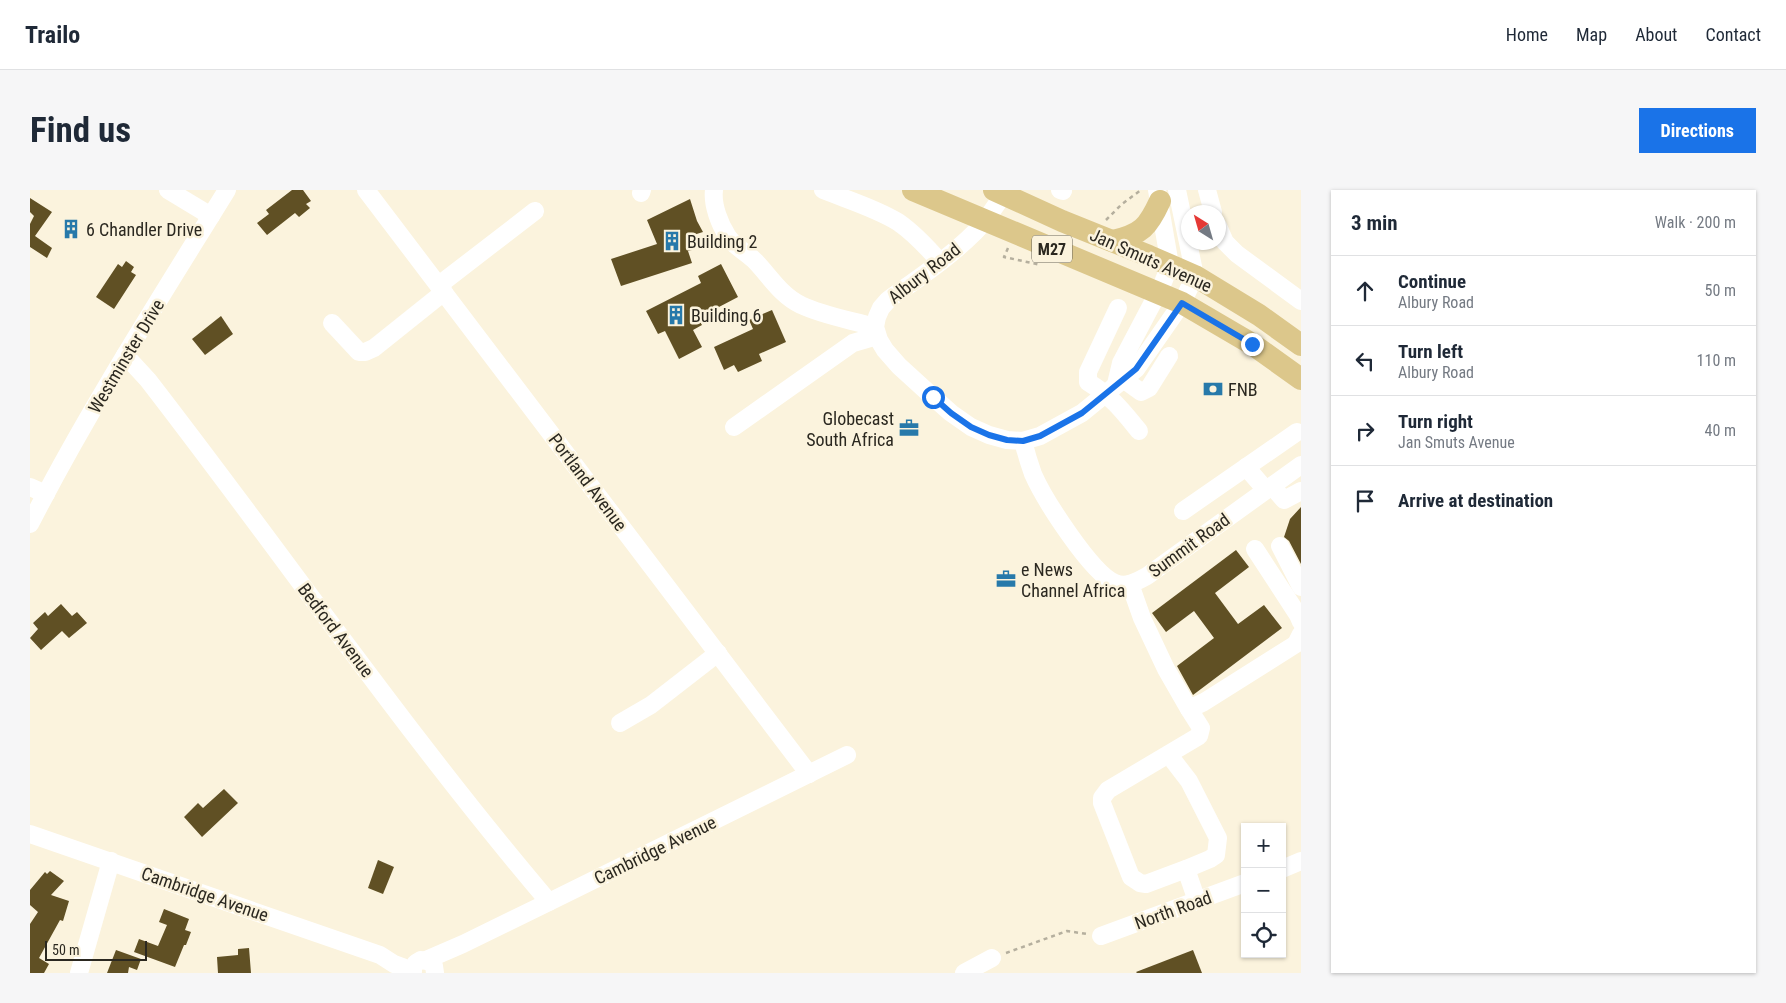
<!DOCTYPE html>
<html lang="en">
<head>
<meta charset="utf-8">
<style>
  body { margin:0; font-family:"Roboto Condensed",sans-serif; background:#f6f6f7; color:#1f2937 }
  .controls { position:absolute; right:15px; bottom:15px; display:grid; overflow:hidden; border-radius:0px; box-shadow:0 1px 4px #0004 }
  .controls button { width:45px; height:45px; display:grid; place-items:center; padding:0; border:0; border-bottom:1px solid #e0e1e3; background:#fff; color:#1f2937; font:25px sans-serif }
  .compass { position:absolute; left:1151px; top:15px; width:45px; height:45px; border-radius:50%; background:#fff; box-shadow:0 1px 4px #0004; rotate:323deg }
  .scale { position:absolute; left:15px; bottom:12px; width:102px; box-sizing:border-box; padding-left:5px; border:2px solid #2b2820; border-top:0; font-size:14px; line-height:18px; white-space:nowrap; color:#2b2820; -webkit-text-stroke:4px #fbf3dd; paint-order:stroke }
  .stop { position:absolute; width:15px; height:15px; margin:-11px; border:4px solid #1a73e8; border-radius:50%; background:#fff }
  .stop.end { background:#1a73e8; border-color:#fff; box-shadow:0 1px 5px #0008 }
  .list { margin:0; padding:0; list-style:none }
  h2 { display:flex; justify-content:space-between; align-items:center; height:65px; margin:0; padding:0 20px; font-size:21px }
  h2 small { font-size:16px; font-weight:400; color:#747a83 }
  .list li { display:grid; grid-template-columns:32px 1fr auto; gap:15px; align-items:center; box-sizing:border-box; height:70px; padding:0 20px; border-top:1px solid #e0e1e3 }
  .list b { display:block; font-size:19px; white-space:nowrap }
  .list p { margin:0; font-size:16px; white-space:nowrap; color:#747a83 }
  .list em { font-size:16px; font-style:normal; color:#747a83 }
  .icon { flex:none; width:28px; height:28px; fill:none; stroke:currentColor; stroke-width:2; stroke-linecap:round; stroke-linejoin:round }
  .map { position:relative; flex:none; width:1271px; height:783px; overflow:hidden; border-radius:0px }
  header { display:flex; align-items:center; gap:30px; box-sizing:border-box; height:70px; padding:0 25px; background:#fff; border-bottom:1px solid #e0e1e3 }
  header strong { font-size:24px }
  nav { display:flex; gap:28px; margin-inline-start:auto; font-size:18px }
  .intro { display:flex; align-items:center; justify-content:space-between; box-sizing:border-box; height:120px; padding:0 30px }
  h1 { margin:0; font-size:35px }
  .button { padding:12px 22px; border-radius:0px; background:#1a73e8; color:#fff; font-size:18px; font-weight:700 }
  main { display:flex; gap:30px; padding:0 30px }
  aside { flex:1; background:#fff; border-radius:0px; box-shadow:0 1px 4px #0004 }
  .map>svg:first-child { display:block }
  .building { fill:#605024 }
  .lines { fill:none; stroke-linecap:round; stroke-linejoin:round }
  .path { stroke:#b5af9e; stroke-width:2.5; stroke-dasharray:4 4; stroke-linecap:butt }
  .minor { stroke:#fff; stroke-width:18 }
  .major { stroke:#dcc78b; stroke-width:22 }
  .route { stroke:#1a73e8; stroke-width:6 }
  .labels { text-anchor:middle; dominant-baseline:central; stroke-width:5; stroke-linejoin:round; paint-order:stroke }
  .shield { fill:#fbf3dd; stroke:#696559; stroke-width:1 }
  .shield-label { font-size:16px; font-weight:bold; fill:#2b2820 }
  .poi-label { font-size:18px; fill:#2b2820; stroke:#fbf3dd; text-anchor:start }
  .street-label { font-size:18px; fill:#2b2820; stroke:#fbf3dd }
</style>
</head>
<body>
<header>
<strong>Trailo</strong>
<nav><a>Home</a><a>Map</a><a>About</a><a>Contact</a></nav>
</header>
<div class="intro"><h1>Find us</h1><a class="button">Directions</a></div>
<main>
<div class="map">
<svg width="1271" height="783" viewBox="0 0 1271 783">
  <rect width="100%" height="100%" fill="#fbf3dd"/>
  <g class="building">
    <polygon points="262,0 273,0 281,11 276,14 280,18 269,27 265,23 237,45 227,33 239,24 236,20"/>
    <polygon points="0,8 22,22 5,46 22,58 17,68 0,57 0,34 4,26 0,22"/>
    <polygon points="660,9 667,31 673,42 657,47 662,60 658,61 662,73 591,96 581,69 627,54 617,30"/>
    <polygon points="96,71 104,77 101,82 106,85 84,119 66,107 88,74 92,77"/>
    <polygon points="691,74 708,107 668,128 672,135 663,140 672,157 649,169 635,141 628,144 616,121 671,93 668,86"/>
    <polygon points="742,120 756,152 729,164 732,171 708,182 704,175 694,180 684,157 723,139 719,130"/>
    <polygon points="191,126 203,144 175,165 162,149"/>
    <polygon points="1271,317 1271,374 1259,351 1254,347 1260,329"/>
    <polygon points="1206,360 1219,377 1185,403 1208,434 1234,415 1252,438 1163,505 1147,476 1184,448 1164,421 1136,442 1122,423"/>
    <polygon points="31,414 42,426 47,422 57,433 39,448 32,441 11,460 0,448 8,439 3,433 15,422 18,426"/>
    <polygon points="194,599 208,613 172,647 154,627 168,613 173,618"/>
    <polygon points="348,670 364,677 353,704 338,698"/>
    <polygon points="20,681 34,691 21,705 39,711 33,731 30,730 9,768 19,774 14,783 0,783 0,734 8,722 0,715 0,700 15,682 17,684"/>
    <polygon points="134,719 159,729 155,740 161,742 156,755 154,755 145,777 104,762 109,749 128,756 137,735 129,732"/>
    <polygon points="219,758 221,783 188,783 187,767 208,765 208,759"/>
    <polygon points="86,760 111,769 107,780 99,777 98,783 77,783"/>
    <polygon points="1163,760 1172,783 1107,783 1106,782"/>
  </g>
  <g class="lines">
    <g class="path">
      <polyline points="1076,30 1092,14 1111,0"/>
      <polyline points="978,58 974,67 1011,75"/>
      <polyline points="976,763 1037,741 1057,744"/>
    </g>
    <g class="minor">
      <polyline points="138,0 181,26"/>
      <polyline points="336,0 779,584"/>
      <path d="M684 0C682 15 690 35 698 47 705 57 716 62 724 70 739 85 751 106 771 115 794 126 821 130 845 137"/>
      <path d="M793 0C818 10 845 18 868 32 884 43 897 57 910 72"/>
      <polyline points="1030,0 1033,1"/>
      <polyline points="1177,0 1183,22"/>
      <polyline points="611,3 612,0"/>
      <path d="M973 5C964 18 956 31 945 42 919 68 887 89 858 110L851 118 847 127 845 137 849 150 855 160 869 176 903 207 921 223 941 237 959 245 977 250 993 251 1010 246 1052 223 1106 179 1152 113 1165 86 1147 0"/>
      <polyline points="1188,36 1195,52 1207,64 1271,111"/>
      <polyline points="409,95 505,21"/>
      <path d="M1088 118 1058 182V192C1082 207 1091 219 1109 241"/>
      <polyline points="302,133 329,162 335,162 344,158 414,102"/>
      <path d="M95 165 118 190C252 363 377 545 519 712"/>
      <polyline points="1093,189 1111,202 1119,198 1139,166"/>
      <polyline points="1086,194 1091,173 1132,95 1140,75 1127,0"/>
      <polyline points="704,237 823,153 847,146"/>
      <path d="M993 251C996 263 999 273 1003 284 1014 309 1061 383 1085 393 1096 398 1108 391 1117 386L1271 275"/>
      <polyline points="1216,277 1236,300"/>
      <polyline points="1242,296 1254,310 1271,301"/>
      <polyline points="0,297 16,304"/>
      <polyline points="1153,321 1267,242"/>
      <path d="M0 334C59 219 129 110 197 0"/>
      <polyline points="1250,356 1271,397"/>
      <polyline points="1225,359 1268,425 1271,432"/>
      <polyline points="1100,394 1112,428 1136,479 1159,519 1174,512 1266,454 1271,444"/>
      <polyline points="1159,519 1171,538 1169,546 1078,600 1072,608 1072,613 1101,687 1110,693 1116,694 1156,679 1167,711"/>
      <polyline points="590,533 621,515 688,463"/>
      <polyline points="1139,565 1159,591 1188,648 1186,665 1180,669 1156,679"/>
      <polyline points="0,644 350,765 364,774 383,781"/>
      <polyline points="1252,679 1271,671"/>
      <polyline points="1071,746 1215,693"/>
      <polyline points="396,770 433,754 519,712 817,565"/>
      <polyline points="386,773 391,770 401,772 404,776 405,783"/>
      <polyline points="49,783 81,671"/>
      <polyline points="934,783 962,768"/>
    </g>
    <g class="major">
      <polyline points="883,0 1152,113 1222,154 1271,189"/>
      <polyline points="964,0 1032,31 1119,66 1165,86 1229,125 1271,155"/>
      <path d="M1083 51C1112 44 1118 37 1130 11"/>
    </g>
  </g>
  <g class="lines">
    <polyline class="route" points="903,207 921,223 941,237 959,245 977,250 993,251 1010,246 1052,223 1106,179 1152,113 1222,154"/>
  </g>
  <defs>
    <symbol id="building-bare" viewBox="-9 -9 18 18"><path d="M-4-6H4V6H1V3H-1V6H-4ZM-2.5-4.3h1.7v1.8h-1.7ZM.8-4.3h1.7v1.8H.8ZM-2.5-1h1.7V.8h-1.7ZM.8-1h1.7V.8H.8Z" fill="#2779aa" stroke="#fbf3dd" stroke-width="2.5" paint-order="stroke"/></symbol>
    <symbol id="bank-bare" viewBox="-9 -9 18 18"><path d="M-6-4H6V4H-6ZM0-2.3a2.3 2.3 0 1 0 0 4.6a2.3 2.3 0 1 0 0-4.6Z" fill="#2779aa" stroke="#fbf3dd" stroke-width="2.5" paint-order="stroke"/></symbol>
    <symbol id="office-bare" viewBox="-9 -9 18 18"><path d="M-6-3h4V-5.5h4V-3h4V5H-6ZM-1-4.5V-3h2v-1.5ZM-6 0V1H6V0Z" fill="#2779aa" stroke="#fbf3dd" stroke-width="2.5" paint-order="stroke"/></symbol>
  </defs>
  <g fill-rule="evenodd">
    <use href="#building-bare" x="27" y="25" width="28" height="28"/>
    <use href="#building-bare" x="628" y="37" width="28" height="28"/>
    <use href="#building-bare" x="632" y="111" width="28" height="28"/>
    <use href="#bank-bare" x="1169" y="185" width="28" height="28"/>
    <use href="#office-bare" x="865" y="224" width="28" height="28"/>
    <use href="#office-bare" x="962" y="375" width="28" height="28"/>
  </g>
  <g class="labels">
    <rect class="shield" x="1002" y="45.5" width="40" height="27" rx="4"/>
    <g class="shield-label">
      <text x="1022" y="59">M27</text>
    </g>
    <g class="poi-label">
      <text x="56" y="39">6 Chandler Drive</text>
      <text x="657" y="51">Building 2</text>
      <text x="661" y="125">Building 6</text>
      <text x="1198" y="199">FNB</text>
      <text x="864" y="228" text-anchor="end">Globecast<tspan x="864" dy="21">South Africa</tspan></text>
      <text x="991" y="379">e News<tspan x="991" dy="21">Channel Africa</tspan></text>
    </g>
    <g class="street-label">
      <text transform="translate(1121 70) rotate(24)">Jan Smuts Avenue</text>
      <text transform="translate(894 83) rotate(-38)">Albury Road</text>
      <text transform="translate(96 166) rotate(-59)">Westminster Drive</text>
      <text transform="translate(558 292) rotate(53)">Portland Avenue</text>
      <text transform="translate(1159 355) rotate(-36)">Summit Road</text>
      <text transform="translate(306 440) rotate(53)">Bedford Avenue</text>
      <text transform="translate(625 660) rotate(-26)">Cambridge Avenue</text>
      <text transform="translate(175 704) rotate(19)">Cambridge Avenue</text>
      <text transform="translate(1143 720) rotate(-20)">North Road</text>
    </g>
  </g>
</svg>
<div class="controls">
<button>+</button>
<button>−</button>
<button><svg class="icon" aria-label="locate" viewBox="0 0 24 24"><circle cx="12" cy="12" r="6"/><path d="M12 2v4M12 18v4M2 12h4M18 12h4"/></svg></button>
</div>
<svg class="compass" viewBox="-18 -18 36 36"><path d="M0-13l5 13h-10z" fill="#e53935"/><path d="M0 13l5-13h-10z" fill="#747a83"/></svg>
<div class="scale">50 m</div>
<div class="stop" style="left:903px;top:207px"></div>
<div class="stop end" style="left:1222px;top:154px"></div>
</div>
<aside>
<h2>3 min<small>Walk · 200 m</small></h2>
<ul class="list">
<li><svg class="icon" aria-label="ahead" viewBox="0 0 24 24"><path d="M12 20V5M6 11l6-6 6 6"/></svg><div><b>Continue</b><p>Albury Road</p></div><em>50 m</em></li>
<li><svg class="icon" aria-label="left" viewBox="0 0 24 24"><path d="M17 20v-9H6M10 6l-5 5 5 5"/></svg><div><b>Turn left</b><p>Albury Road</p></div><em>110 m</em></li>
<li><svg class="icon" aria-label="right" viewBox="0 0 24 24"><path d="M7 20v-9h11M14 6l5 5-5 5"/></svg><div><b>Turn right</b><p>Jan Smuts Avenue</p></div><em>40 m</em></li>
<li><svg class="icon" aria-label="arrive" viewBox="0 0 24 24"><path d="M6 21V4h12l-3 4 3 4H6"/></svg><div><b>Arrive at destination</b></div></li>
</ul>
</aside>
</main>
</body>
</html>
